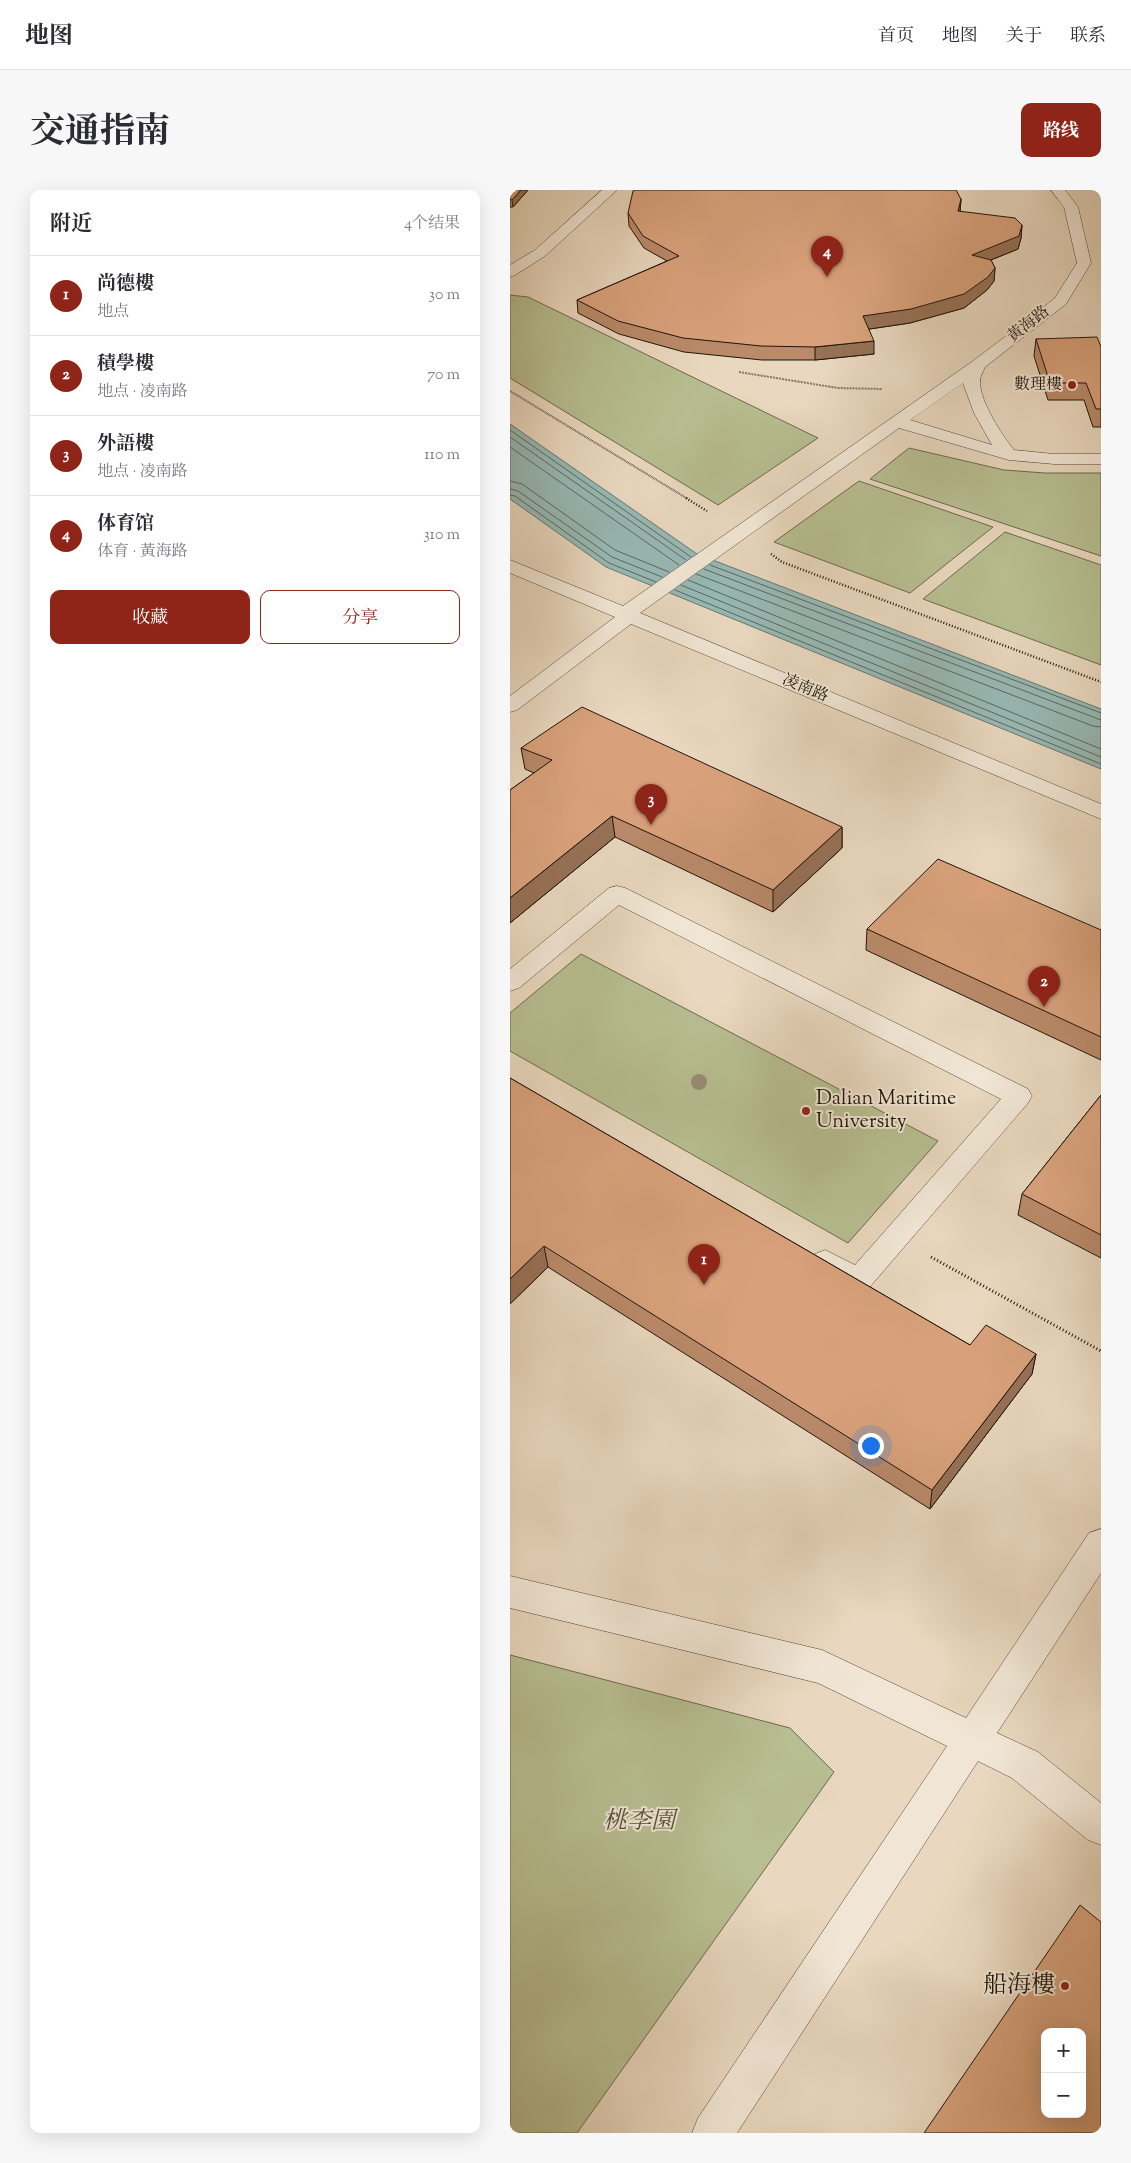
<!DOCTYPE html>
<html lang="zh">
<head>
<meta charset="utf-8">
<style>
  body { margin:0; font-family:"Sorts Mill Goudy","Noto Serif SC",serif; background:#f7f7f7; color:#2b2b33 }
  .controls { position:absolute; right:15px; bottom:15px; display:grid; overflow:hidden; border-radius:10px; box-shadow:0 5px 20px #0002 }
  .controls button { width:45px; height:45px; display:grid; place-items:center; padding:0; border:0; border-bottom:1px solid #e1e1e2; background:#fff; color:#2b2b33; font:25px sans-serif }
  .you { position:absolute; left:360px; top:1255px; width:18px; height:18px; margin:-12px; border:4px solid #fff; border-radius:50%; background:#1a73e8; box-shadow:0 0 0 8px #1a73e833 }
  .badge { display:grid; place-items:center; width:32px; height:32px; border-radius:50%; background:#8f2418; color:#fff; font-size:16px; font-weight:700 }
  .pin { position:absolute; translate:-50% -41px; filter:drop-shadow(0 1px 2px #0008) }
  .pin::after { content:''; position:absolute; top:26px; width:18px; height:15px; background:inherit; clip-path:polygon(0 0,100% 0,50% 100%) }
  .list { margin:0; padding:0; list-style:none }
  h2 { display:flex; justify-content:space-between; align-items:center; height:65px; margin:0; padding:0 20px; font-size:21px }
  h2 small { font-size:16px; font-weight:400; color:#7c7c81 }
  .list li { display:grid; grid-template-columns:32px 1fr auto; gap:15px; align-items:center; box-sizing:border-box; height:80px; padding:0 20px; border-top:1px solid #e1e1e2 }
  .list b { display:block; font-size:19px; white-space:nowrap }
  .list p { margin:0; font-size:16px; white-space:nowrap; color:#7c7c81 }
  .list em { font-size:16px; font-style:normal; color:#7c7c81 }
  .actions { display:flex; gap:10px; padding:15px 20px }
  .actions a { flex:1; padding:11px 0; border:1px solid #8f2418; border-radius:10px; text-align:center; font-size:18px; color:#8f2418 }
  .actions .main { background:#8f2418; color:#fff }
  .map { position:relative; flex:none; width:591px; height:1943px; overflow:hidden; border-radius:10px }
  header { display:flex; align-items:center; gap:30px; box-sizing:border-box; height:70px; padding:0 25px; background:#fff; border-bottom:1px solid #e1e1e2 }
  header strong { font-size:24px }
  nav { display:flex; gap:28px; margin-inline-start:auto; font-size:18px }
  .intro { display:flex; align-items:center; justify-content:space-between; box-sizing:border-box; height:120px; padding:0 30px }
  h1 { margin:0; font-size:35px }
  .button { padding:12px 22px; border-radius:10px; background:#8f2418; color:#fff; font-size:18px; font-weight:700 }
  main { display:flex; gap:30px; padding:0 30px }
  aside { flex:1; background:#fff; border-radius:10px; box-shadow:0 5px 20px #0002 }
  .map>svg:first-child { display:block }
  .green { fill:#b7be91; stroke:#6b6a4e }
  .water { fill:#97b9b5; stroke:#677771 }
  .lines { fill:none; stroke-linecap:round; stroke-linejoin:round }
  .shore { stroke:#5b6760; stroke-width:1 }
  .street-casing { stroke:#524638; stroke-width:1 }
  .path-far2 { stroke:#1f150b; stroke-width:2; stroke-dasharray:0.5 1; stroke-linecap:butt }
  .path-far1 { stroke:#1f150b; stroke-width:2.5; stroke-dasharray:1 2; stroke-linecap:butt }
  .path { stroke:#1f150b; stroke-width:3; stroke-dasharray:1 2.5; stroke-linecap:butt }
  .street { fill:#f1e6d5; fill-rule:evenodd }
  .tree { fill:#978d76 }
  .wall { fill:#ba8a6a; stroke:#1f150b }
  .shaded-wall { fill:#977156; stroke:#1f150b }
  .building { fill:#d8a17b; stroke:#1f150b; fill-rule:evenodd }
  .poi-dot { fill:#8f2418; stroke:#f1e6d5; stroke-width:2 }
  .labels { text-anchor:middle; dominant-baseline:central; stroke-width:4; stroke-linejoin:round; paint-order:stroke }
  .far-street-label { font-size:16px; fill:#1f150b; stroke:#f1e6d5 }
  .far-poi-label { font-size:16px; fill:#1f150b; stroke:#f1e6d5; text-anchor:end }
  .poi-label { font-size:20px; fill:#1f150b; stroke:#f1e6d5; text-anchor:start }
  .near-park-label { font-size:24px; font-style:italic; fill:#54503a; stroke:#f1e6d5 }
  .near-poi-label { font-size:24px; fill:#1f150b; stroke:#f1e6d5; text-anchor:end }
</style>
</head>
<body>
<header>
<strong>地图</strong>
<nav><a>首页</a><a>地图</a><a>关于</a><a>联系</a></nav>
</header>
<div class="intro"><h1>交通指南</h1><a class="button">路线</a></div>
<main>
<aside>
<h2>附近<small>4个结果</small></h2>
<ul class="list">
<li><span class="badge">1</span><div><b>尚德樓</b><p>地点</p></div><em>30 m</em></li>
<li><span class="badge">2</span><div><b>積學樓</b><p>地点 · 凌南路</p></div><em>70 m</em></li>
<li><span class="badge">3</span><div><b>外語樓</b><p>地点 · 凌南路</p></div><em>110 m</em></li>
<li><span class="badge">4</span><div><b>体育馆</b><p>体育 · 黃海路</p></div><em>310 m</em></li>
</ul>
<div class="actions"><a class="main">收藏</a><a>分享</a></div>
</aside>
<div class="map">
<svg width="591" height="1943" viewBox="0 0 591 1943">
  <rect width="100%" height="100%" fill="#e9d8bf"/>
  <filter id="stains"><feTurbulence type="fractalNoise" baseFrequency=".004" numOctaves="4"/><feColorMatrix values="0 0 0 0 .2 0 0 0 0 .09 0 0 0 0 .02 0 0 0 .5 -.17"/></filter>
  <radialGradient id="worn" r=".72"><stop offset=".6" stop-color="#630" stop-opacity="0"/><stop offset="1" stop-color="#630" stop-opacity=".3"/></radialGradient>
  <g class="green">
    <polygon points="0,105 18,107 308,248 208,315 0,188"/>
    <polygon points="399,258 494,280 535,283 591,283 591,366 360,289"/>
    <polygon points="349,291 483,337 400,403 264,352"/>
    <polygon points="495,342 591,375 591,475 413,409"/>
    <polygon points="71,764 428,951 338,1053 0,861 0,823"/>
    <polygon points="0,1465 280,1538 324,1582 67,1943 0,1943"/>
  </g>
  <polygon class="water" points="0,234 187,364 591,519 591,579 96,377 0,309"/>
  <g class="lines">
    <g class="shore">
      <polyline points="0,240 181,367"/>
      <polyline points="0,247 176,370"/>
      <polyline points="0,257 169,375"/>
      <polyline points="0,291 12,294 105,360 159,382"/>
      <polyline points="0,299 8,301 102,367 152,387"/>
      <polyline points="0,305 5,306 99,373 146,392"/>
      <polyline points="200,375 591,523"/>
      <polyline points="194,379 591,530"/>
      <polyline points="186,384 583,536 591,537"/>
      <polyline points="178,390 591,559"/>
      <polyline points="171,395 591,567"/>
      <polyline points="165,400 591,574"/>
    </g>
    <defs>
      <g id="street">
        <polygon points="92,0 107,0 35,66 5,85 0,87 0,75 25,60"/>
        <path d="M541 0H555L568 17 581 73 556 114 475 177C473 182 470 186 470 192 470 212 492 245 504 260L544 264H591V274H544L499 270 389 238 130 423 591 614V629L121 434 7 520 0 522V506L105 427 0 383V370L113 416 463 171 520 128 545 108 567 73 554 17ZM453 193 464 223 482 255 400 230Z"/>
        <polygon points="107,696 115,698 518,899 522,906 518,913 358,1099 348,1103 338,1099 305,1080 301,1072 305,1064 315,1060 345,1075 491,909 109,715 9,798 0,801 0,779 99,698"/>
        <polygon points="591,1339 591,1383 487,1543 528,1562 591,1613 591,1655 578,1650 502,1588 468,1571 227,1943 182,1943 188,1928 437,1556 308,1493 0,1418 0,1386 312,1460 456,1528 579,1343"/>
      </g>
    </defs>
    <use href="#street" class="street-casing"/>
    <g class="path-far2">
      <polyline points="229,182 328,198 372,199"/>
      <polyline points="0,201 178,309"/>
    </g>
    <g class="path-far1">
      <polyline points="176,308 197,321"/>
      <polyline points="261,364 272,372 591,492"/>
    </g>
    <polyline class="path" points="421,1067 591,1161"/>
    <use href="#street" class="street"/>
  </g>
  <circle class="tree" cx="189" cy="892" r="8"/>
  <g class="wall">
    <polygon points="0,0 18,0 3,17 0,17"/>
    <polygon points="451,9 450,22 512,35 511,48 508,59 481,70 485,78 484,91 477,100 454,118 400,133 359,139 364,164 305,170 252,170 174,162 109,144 68,123 67,110 157,71 134,58 119,36 118,23"/>
    <polygon points="526,149 591,157 591,237 583,237 574,210 538,210 524,166"/>
    <polygon points="11,558 332,637 332,658 263,722 105,647 0,733 0,600 24,583 15,579"/>
    <polygon points="357,739 591,740 591,870 356,760"/>
    <polygon points="0,888 460,1155 526,1164 522,1184 420,1319 38,1077 0,1114"/>
    <polygon points="591,905 591,1068 508,1025 512,1004"/>
  </g>
  <g class="shaded-wall">
    <polygon points="11,0 18,0 3,17 2,10"/>
    <polygon points="451,9 450,22 448,21"/>
    <polygon points="512,35 511,48 508,59 461,78 462,65"/>
    <polygon points="485,78 484,91 477,100 454,118 400,133 353,140 353,126"/>
    <polygon points="364,151 364,164 305,170 305,157"/>
    <polygon points="102,626 105,647 0,733 0,708"/>
    <polygon points="332,637 332,658 263,722 263,700"/>
    <polygon points="34,1056 38,1077 0,1114 0,1089"/>
    <polygon points="526,1164 522,1184 420,1319 422,1300"/>
  </g>
  <g class="building">
    <polygon points="0,0 11,0 2,10 0,9"/>
    <polygon points="125,0 446,0 451,9 448,21 505,28 512,35 509,46 462,65 481,70 485,78 478,87 454,104 401,119 353,126 364,151 305,157 251,156 173,148 108,131 67,110 169,66 133,46 118,23 123,1"/>
    <polygon points="587,147 591,157 591,219 586,219 576,193 540,193 526,149"/>
    <polygon points="72,517 332,637 263,700 102,626 0,708 0,600 42,570 11,558"/>
    <polygon points="428,669 591,740 591,847 357,739"/>
    <polygon points="0,888 460,1155 476,1135 526,1164 422,1300 34,1056 0,1089"/>
    <polygon points="591,905 591,1045 512,1004"/>
    <path d="M570 1715 591 1732V1943H414ZM535 1842H572V1924H535Z"/>
  </g>
  <g class="poi-dot">
    <circle cx="562" cy="195" r="5"/>
    <circle cx="296" cy="921" r="5"/>
    <circle cx="555" cy="1796" r="5"/>
  </g>
  <g class="labels">
    <g class="far-street-label">
      <text transform="translate(519 135) rotate(-38)">黃海路</text>
      <text transform="translate(295 499) rotate(23)">凌南路</text>
    </g>
    <g class="far-poi-label">
      <text x="552" y="195">數理樓</text>
    </g>
    <g class="poi-label">
      <text x="306" y="909">Dalian Maritime<tspan x="306" dy="23">University</tspan></text>
    </g>
    <g class="near-park-label">
      <text x="129" y="1632">桃李園</text>
    </g>
    <g class="near-poi-label">
      <text x="545" y="1796">船海樓</text>
    </g>
  </g>
  <rect width="100%" height="100%" filter="url(#stains)"/>
  <rect width="100%" height="100%" fill="url(#worn)"/>
</svg>
<div class="controls">
<button>+</button>
<button>−</button>
</div>
<div class="you"></div>
<div class="pin badge" style="left:194px;top:1095px">1</div>
<div class="pin badge" style="left:534px;top:817px">2</div>
<div class="pin badge" style="left:141px;top:635px">3</div>
<div class="pin badge" style="left:317px;top:87px">4</div>
</div>
</main>
</body>
</html>
